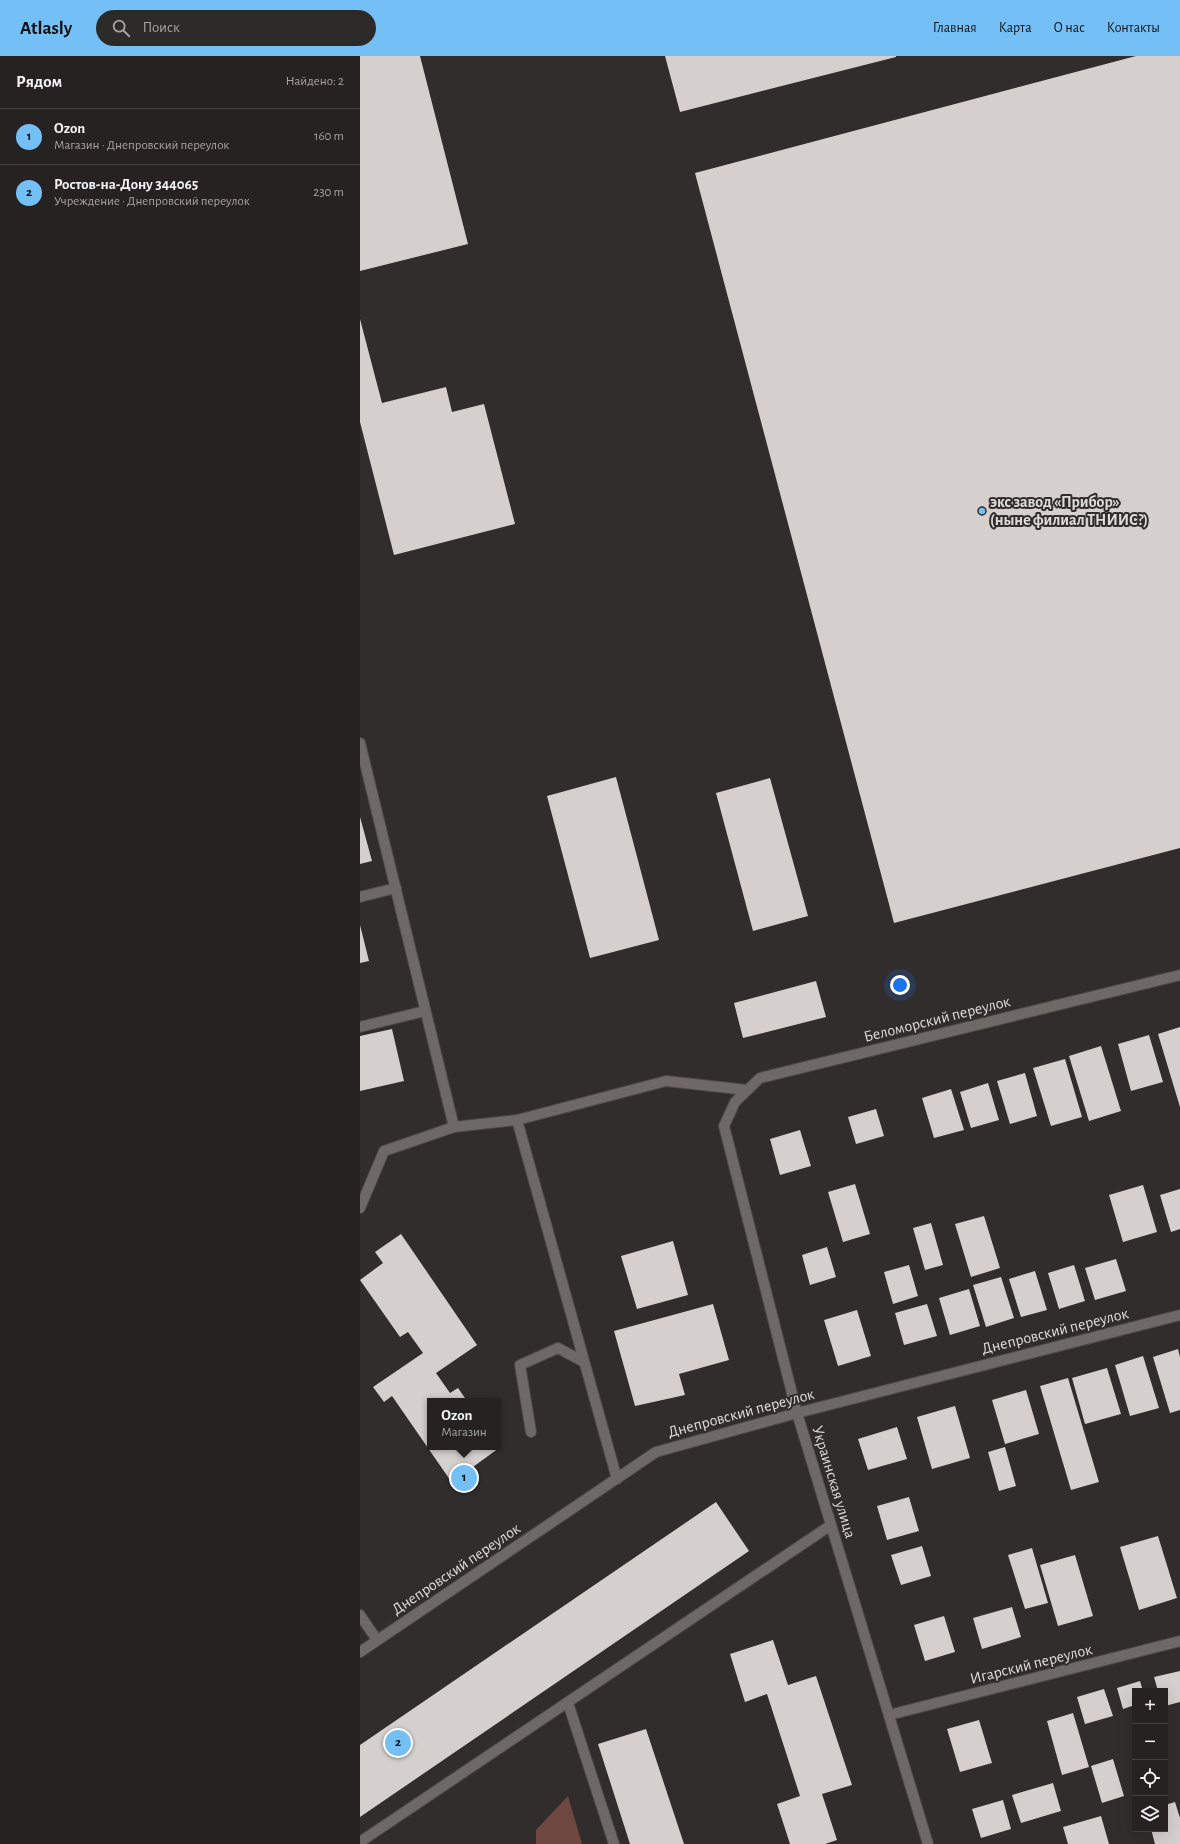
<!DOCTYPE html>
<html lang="ru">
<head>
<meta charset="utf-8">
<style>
  body { margin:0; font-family:"Alegreya Sans",sans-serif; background:#2d2a2a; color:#f1f3f6 }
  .controls { position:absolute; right:12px; bottom:12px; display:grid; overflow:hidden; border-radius:0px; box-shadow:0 4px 16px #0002 }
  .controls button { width:36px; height:36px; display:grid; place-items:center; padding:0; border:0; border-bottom:1px solid #423f3f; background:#252221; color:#f1f3f6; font:20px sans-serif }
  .you { position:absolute; left:540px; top:929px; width:14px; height:14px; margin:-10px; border:3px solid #fff; border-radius:50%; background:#1a73e8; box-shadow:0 0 0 6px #1a73e833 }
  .badge { display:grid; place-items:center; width:26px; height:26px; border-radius:50%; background:#74c0f6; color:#111; font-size:13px; font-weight:700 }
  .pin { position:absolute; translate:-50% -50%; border:2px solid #fff; box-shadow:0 1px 4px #0006 }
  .popup { position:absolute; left:67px; top:1342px; width:74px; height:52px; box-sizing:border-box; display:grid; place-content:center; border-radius:0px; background:#252221; filter:drop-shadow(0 1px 3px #0005); font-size:13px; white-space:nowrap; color:#a3a4a5 }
  .popup b { font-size:15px; color:#f1f3f6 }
  .popup::after { content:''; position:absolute; left:50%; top:100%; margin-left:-8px; border:8px solid transparent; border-top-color:#252221 }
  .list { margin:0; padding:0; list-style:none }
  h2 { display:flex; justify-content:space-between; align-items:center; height:52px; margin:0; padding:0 16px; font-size:17px }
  h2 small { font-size:13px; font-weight:400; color:#a3a4a5 }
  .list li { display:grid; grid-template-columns:26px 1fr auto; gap:12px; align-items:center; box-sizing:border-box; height:56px; padding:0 16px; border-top:1px solid #423f3f }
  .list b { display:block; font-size:15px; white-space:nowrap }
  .list p { margin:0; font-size:13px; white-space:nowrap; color:#a3a4a5 }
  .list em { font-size:13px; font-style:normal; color:#a3a4a5 }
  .icon { flex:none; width:22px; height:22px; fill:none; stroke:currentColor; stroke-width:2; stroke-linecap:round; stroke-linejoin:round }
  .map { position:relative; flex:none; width:820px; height:1788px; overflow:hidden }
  header { display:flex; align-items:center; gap:24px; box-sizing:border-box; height:56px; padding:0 20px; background:#74c0f6; color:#111 }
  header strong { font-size:19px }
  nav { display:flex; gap:22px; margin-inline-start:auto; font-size:14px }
  .search { width:280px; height:36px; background:#2d2a2a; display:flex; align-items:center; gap:10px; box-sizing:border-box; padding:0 14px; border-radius:22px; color:#a3a4a5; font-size:15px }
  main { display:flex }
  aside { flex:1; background:#252221 }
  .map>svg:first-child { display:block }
  .green { fill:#6d4740 }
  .building { fill:#d5cfce }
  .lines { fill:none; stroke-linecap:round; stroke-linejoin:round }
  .minor-casing { stroke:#4c4948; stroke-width:12 }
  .minor { stroke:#6e6867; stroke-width:10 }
  .poi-dot { fill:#74c0f6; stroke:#312d2c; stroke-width:1.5 }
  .labels { text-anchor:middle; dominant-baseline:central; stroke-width:4; stroke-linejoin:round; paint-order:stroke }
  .poi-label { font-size:16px; font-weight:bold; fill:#dfdcdc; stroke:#312d2c; text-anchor:start }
  .street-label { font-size:16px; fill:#dfdcdc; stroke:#312d2c }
</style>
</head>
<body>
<header>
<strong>Atlasly</strong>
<div class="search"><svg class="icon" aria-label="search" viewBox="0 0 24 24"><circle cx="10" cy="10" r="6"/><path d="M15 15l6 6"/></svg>Поиск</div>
<nav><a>Главная</a><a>Карта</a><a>О нас</a><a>Контакты</a></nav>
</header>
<main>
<aside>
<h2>Рядом<small>Найдено: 2</small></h2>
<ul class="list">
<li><span class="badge">1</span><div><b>Ozon</b><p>Магазин · Днепровский переулок</p></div><em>160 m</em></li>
<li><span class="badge">2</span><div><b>Ростов-на-Дону 344065</b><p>Учреждение · Днепровский переулок</p></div><em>230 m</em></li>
</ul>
</aside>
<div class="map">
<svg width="820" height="1788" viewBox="0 0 820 1788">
  <rect width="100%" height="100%" fill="#312d2c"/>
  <polygon class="green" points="208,1740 222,1788 176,1788 176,1774"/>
  <g class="building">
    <polygon points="0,0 60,0 108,188 0,215"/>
    <polygon points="305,0 536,0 536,1 320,56"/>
    <polygon points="776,0 820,0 820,792 534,867 335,117"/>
    <polygon points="0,263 22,347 86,331 92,356 124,348 155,468 34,499 0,366"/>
    <polygon points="256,721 299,884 230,902 187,740"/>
    <polygon points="410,722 448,860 393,875 356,737"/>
    <polygon points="0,761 12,805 0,808"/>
    <polygon points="0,869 9,905 0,907"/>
    <polygon points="456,925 466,961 383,982 374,947"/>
    <polygon points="820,971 820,1051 798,978"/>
    <polygon points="32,973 44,1025 0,1035 0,980"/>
    <polygon points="789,979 803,1026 771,1035 758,988"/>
    <polygon points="741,990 761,1055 729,1065 709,1000"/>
    <polygon points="705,1003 722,1061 691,1070 673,1012"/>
    <polygon points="665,1017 677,1060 650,1068 637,1025"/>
    <polygon points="628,1027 639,1064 611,1072 600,1036"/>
    <polygon points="591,1033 604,1074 574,1082 562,1042"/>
    <polygon points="516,1053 524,1080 496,1088 488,1061"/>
    <polygon points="440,1074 451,1110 420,1119 410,1083"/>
    <polygon points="495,1128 510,1178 483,1186 468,1136"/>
    <polygon points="783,1129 797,1176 763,1186 749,1139"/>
    <polygon points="820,1133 820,1173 811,1176 800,1139"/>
    <polygon points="624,1160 640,1212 611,1221 595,1168"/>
    <polygon points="571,1167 583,1209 565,1214 553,1172"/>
    <polygon points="41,1178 117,1289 76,1317 90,1337 98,1332 107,1345 70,1345 70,1391 138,1391 139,1392 113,1411 119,1419 97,1434 32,1340 24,1346 13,1331 63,1297 48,1276 40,1281 0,1224 23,1207 15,1196"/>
    <polygon points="313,1185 328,1239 277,1253 261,1200"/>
    <polygon points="467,1191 476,1221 450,1229 442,1199"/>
    <polygon points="756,1203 766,1235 735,1244 725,1212"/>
    <polygon points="549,1209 558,1240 533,1248 524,1216"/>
    <polygon points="714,1209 725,1245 699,1253 688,1217"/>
    <polygon points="675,1215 687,1254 661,1261 649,1223"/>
    <polygon points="641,1221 654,1262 626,1271 613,1229"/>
    <polygon points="609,1233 620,1270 590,1279 579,1242"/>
    <polygon points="353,1248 369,1304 319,1318 325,1339 275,1350 254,1275"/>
    <polygon points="567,1248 577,1280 544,1289 535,1257"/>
    <polygon points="497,1254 511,1300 478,1310 464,1264"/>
    <polygon points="818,1293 820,1301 820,1354 810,1357 793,1301"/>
    <polygon points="783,1300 799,1352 770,1360 755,1309"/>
    <polygon points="747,1312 761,1358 725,1368 712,1322"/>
    <polygon points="708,1322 739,1426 711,1434 680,1330"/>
    <polygon points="666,1334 679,1378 645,1388 632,1344"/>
    <polygon points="595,1350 610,1402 572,1413 557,1361"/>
    <polygon points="537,1371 547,1403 508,1414 498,1383"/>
    <polygon points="645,1391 656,1430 639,1435 628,1396"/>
    <polygon points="549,1441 559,1475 527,1484 517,1450"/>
    <polygon points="356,1446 389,1495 0,1761 0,1689"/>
    <polygon points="798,1480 817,1542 779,1554 760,1491"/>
    <polygon points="562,1490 571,1520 541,1529 531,1499"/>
    <polygon points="672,1492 688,1547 665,1553 648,1499"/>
    <polygon points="715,1499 733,1560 698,1570 680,1509"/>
    <polygon points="652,1551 661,1581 622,1593 613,1562"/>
    <polygon points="584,1560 595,1596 565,1605 554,1569"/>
    <polygon points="413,1584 428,1629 456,1620 492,1729 462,1738 477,1784 465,1788 430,1788 417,1748 440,1740 407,1638 385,1646 370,1598"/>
    <polygon points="820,1615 820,1646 805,1650 805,1635 798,1635 794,1621"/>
    <polygon points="780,1625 783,1635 775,1635 775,1649 763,1653 757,1632"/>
    <polygon points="744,1633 753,1660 725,1668 717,1641"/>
    <polygon points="713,1657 729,1711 702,1719 687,1665"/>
    <polygon points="619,1664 632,1707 600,1716 587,1673"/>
    <polygon points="286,1673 324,1788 270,1788 238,1688"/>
    <polygon points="753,1703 764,1740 742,1747 731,1710"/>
    <polygon points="693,1727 701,1755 661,1767 652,1739"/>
    <polygon points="643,1744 651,1773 621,1782 612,1753"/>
    <polygon points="815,1746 820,1762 820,1788 795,1788 791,1773 805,1773 805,1749"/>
    <polygon points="741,1760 749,1788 708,1788 703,1771"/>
  </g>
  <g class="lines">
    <defs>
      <g id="minor">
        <polyline points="0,687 94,1071"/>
        <polyline points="0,841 36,832"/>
        <polyline points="0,971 65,955"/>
        <polyline points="157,1064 257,1423"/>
        <polyline points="0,1152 24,1095 94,1071 157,1064 306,1025 387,1034"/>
        <polyline points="171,1376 160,1309 198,1292 224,1306"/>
        <polyline points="0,1559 17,1584"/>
        <polyline points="0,1596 296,1396 437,1357 820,1259"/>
        <polyline points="208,1647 254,1788"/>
        <polyline points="529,1659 820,1585"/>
        <polyline points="0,1786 471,1469"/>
        <polyline points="568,1788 437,1357 364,1070 375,1046 400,1022 820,919"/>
      </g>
    </defs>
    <use href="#minor" class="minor-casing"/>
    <use href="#minor" class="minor"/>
  </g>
  <circle class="poi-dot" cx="622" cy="455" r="4"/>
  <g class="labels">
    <g class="poi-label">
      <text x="630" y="446">экс завод «Прибор»<tspan x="630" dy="18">(ныне филиал ТНИИС?)</tspan></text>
    </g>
    <g class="street-label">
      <text transform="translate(577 963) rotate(-14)">Беломорский переулок</text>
      <text transform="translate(695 1275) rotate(-14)">Днепровский переулок</text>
      <text transform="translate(381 1357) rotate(-15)">Днепровский переулок</text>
      <text transform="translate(474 1426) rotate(73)">Украинская улица</text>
      <text transform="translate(96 1513) rotate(-34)">Днепровский переулок</text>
      <text transform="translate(671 1608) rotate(-14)">Игарский переулок</text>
    </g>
  </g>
</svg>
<div class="controls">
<button>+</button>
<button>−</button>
<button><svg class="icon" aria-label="locate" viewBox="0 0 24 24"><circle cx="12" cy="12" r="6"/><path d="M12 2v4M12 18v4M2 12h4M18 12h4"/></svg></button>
<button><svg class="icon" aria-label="layers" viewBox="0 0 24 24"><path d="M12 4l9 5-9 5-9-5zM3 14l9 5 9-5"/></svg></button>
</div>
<div class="you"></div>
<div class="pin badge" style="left:104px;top:1422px">1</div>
<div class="popup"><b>Ozon</b>Магазин</div>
<div class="pin badge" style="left:38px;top:1687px">2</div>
</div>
</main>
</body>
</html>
